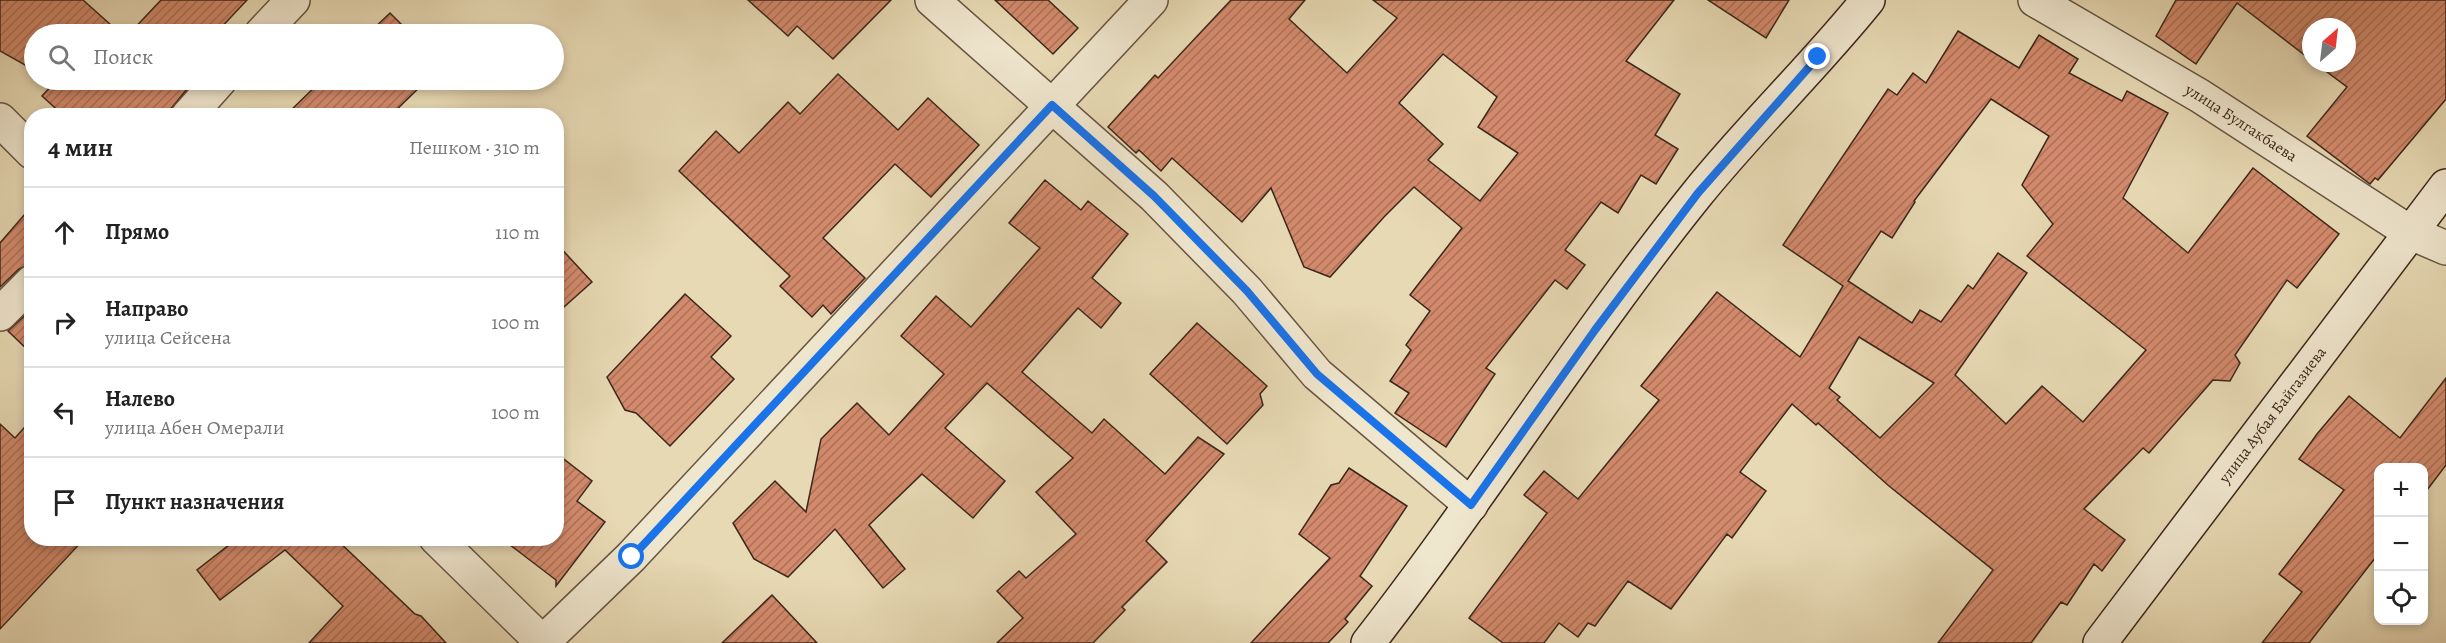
<!DOCTYPE html>
<html lang="ru">
<head>
<meta charset="utf-8">
<style>
  body { margin:0; font-family:Alegreya,serif; background:#f6f6f6; color:#222 }
  .controls { position:absolute; right:18px; bottom:18px; display:grid; overflow:hidden; border-radius:12px; box-shadow:0 3px 9px #0003 }
  .controls button { width:54px; height:54px; display:grid; place-items:center; padding:0; border:0; border-bottom:2px solid #e0e0e0; background:#fff; color:#222; font:30px sans-serif }
  .compass { position:absolute; left:2302px; top:18px; width:54px; height:54px; border-radius:50%; background:#fff; box-shadow:0 3px 9px #0003; rotate:28deg }
  .stop { position:absolute; width:18px; height:18px; margin:-14px; border:4px solid #1a73e8; border-radius:50%; background:#fff }
  .stop.end { background:#1a73e8; border-color:#fff; box-shadow:0 2px 6px #0008 }
  .list { margin:0; padding:0; list-style:none }
  h2 { display:flex; justify-content:space-between; align-items:center; height:78px; margin:0; padding:0 24px; font-size:26px }
  h2 small { font-size:20px; font-weight:400; color:#767676 }
  .list li { display:grid; grid-template-columns:39px 1fr auto; gap:18px; align-items:center; box-sizing:border-box; height:90px; padding:0 24px; border-top:2px solid #e0e0e0 }
  .list b { display:block; font-size:22px; white-space:nowrap }
  .list p { margin:0; font-size:20px; white-space:nowrap; color:#767676 }
  .list em { font-size:20px; font-style:normal; color:#767676 }
  .icon { flex:none; width:33px; height:33px; fill:none; stroke:currentColor; stroke-width:2; stroke-linecap:round; stroke-linejoin:round }
  .map { position:relative; flex:none; width:2446px; height:643px; overflow:hidden }
  .search { position:absolute; background:#fff; box-shadow:0 3px 9px #0003; left:24px; top:24px; width:540px; height:66px; display:flex; align-items:center; gap:15px; box-sizing:border-box; padding:0 21px; border-radius:33px; color:#767676; font-size:22px }
  .panel { position:absolute; background:#fff; box-shadow:0 3px 9px #0003; left:24px; top:108px; width:540px; height:438px; border-radius:24px }
  .map>svg:first-child { display:block }
  .building { fill:url(#building-hatch); stroke:#3c271b; stroke-width:1.5; fill-rule:evenodd }
  .lines { fill:none; stroke-linecap:round; stroke-linejoin:round }
  .minor-casing { stroke:#675441; stroke-width:36 }
  .secondary-casing { stroke:#3c271b; stroke-width:36 }
  .minor { stroke:#efe6ce; stroke-width:33 }
  .secondary { stroke:#efe6ce; stroke-width:33 }
  .route { stroke:#1a73e8; stroke-width:8 }
  .labels { text-anchor:middle; dominant-baseline:central; stroke-width:5; stroke-linejoin:round; paint-order:stroke }
  .street-label { font-size:16px; fill:#3c271b; stroke:#efe6ce }
</style>
</head>
<body>
<div class="map">
<svg width="2446" height="643" viewBox="0 0 2446 643">
  <defs>
    <pattern id="building-hatch" width="6" height="6" patternUnits="userSpaceOnUse" patternTransform="scale(1.5)"><rect width="6" height="6" fill="#d38a6c"/><path d="M-1 1l2-2M0 6l6-6M5 7l2-2" fill="none" stroke="#ac7158"/></pattern>
  </defs>
  <rect width="100%" height="100%" fill="#e7d9b4"/>
  <filter id="stains"><feTurbulence type="fractalNoise" baseFrequency=".00333" numOctaves="4"/><feColorMatrix values="0 0 0 0 .2 0 0 0 0 .09 0 0 0 0 .02 0 0 0 .5 -.17"/></filter>
  <radialGradient id="worn" r=".72"><stop offset=".6" stop-color="#630" stop-opacity="0"/><stop offset="1" stop-color="#630" stop-opacity=".3"/></radialGradient>
  <g class="building">
    <polygon points="0,0 83,0 121,34 34,34 34,70 0,51"/>
    <polygon points="161,0 247,0 215,34 129,34"/>
    <polygon points="748,0 891,0 833,59 797,26 788,36"/>
    <polygon points="995,0 1048,0 1078,28 1053,54"/>
    <path d="M1231 0H1305L1289 19 1347 73 1397 18 1373 0H1674L1626 61 1680 94 1655 135 1678 149 1656 184 1641 175 1618 213 1601 202 1565 250 1585 265 1567 289 1555 280 1486 368 1495 374 1446 447 1395 413 1409 393 1390 381 1411 350 1406 345 1430 311 1410 295 1462 228 1414 187 1384 217 1330 277 1304 267 1271 188 1242 222 1172 158 1161 171 1139 150 1136 153 1108 127 1155 75 1158 78ZM1443 54 1497 97 1478 127 1518 153 1480 201 1428 160 1443 144 1399 103Z"/>
    <polygon points="1708,0 1789,0 1766,38"/>
    <polygon points="2176,0 2446,0 2446,99 2378,180 2375,178 2370,184 2307,136 2347,87 2315,63 2347,63 2347,27 2311,27 2311,60 2237,3 2196,64 2156,36"/>
    <polygon points="390,13 411,34 368,34"/>
    <path d="M1958 31 2019 68 2039 35 2078 59 2069 73 2122 101 2127 91 2168 113 2123 198 2188 253 2253 168 2339 234 2297 288 2287 280 2235 355 2240 363 2230 381 2213 380 2149 453 2143 448 2084 509 2125 540 2102 571 2094 564 2067 605 2061 602 2031 643H1938L1993 570 1889 486 1818 423 1816 425 1792 404 1740 472 1766 491 1732 538 1727 534 1671 609 1628 581 1595 626 1588 623 1578 637 1559 623 1544 643H1503L1469 618 1547 513 1524 495 1544 471 1578 499 1659 400 1641 386 1717 292 1800 357 1843 286 1783 245 1888 89 1897 95 1913 73 1926 83ZM1991 99 2049 136 2022 185 2053 224 2027 256 2146 350 2083 422 2042 386 2006 424 1955 375 2027 273 1998 253 1973 289 1968 285 1941 322 1920 310 1912 323 1848 281 1881 231 1892 238 1915 202 1914 201ZM1859 337 1934 383 1880 438 1837 400 1840 397 1829 388Z"/>
    <polygon points="838,74 898,130 928,98 979,145 931,197 895,164 823,238 865,278 831,314 823,305 812,317 780,286 790,276 679,171 716,131 739,153 788,102 800,114"/>
    <polygon points="53,80 177,80 187,89 165,116 64,116 42,96 56,81"/>
    <polygon points="322,80 427,80 390,116 285,116"/>
    <polygon points="1045,180 1081,210 1088,201 1128,234 1092,278 1121,303 1101,328 1078,308 1022,372 1092,433 1104,419 1165,474 1198,437 1224,454 1146,541 1167,562 1122,607 1125,610 1093,643 997,643 1023,618 997,591 1019,571 1026,578 1076,534 1036,492 1073,458 987,383 945,428 1005,481 973,518 922,474 869,525 905,569 883,588 835,529 788,577 754,559 733,523 775,481 806,512 821,439 857,403 889,435 944,374 901,336 936,296 971,327 1040,248 1009,223"/>
    <polygon points="32,206 32,264 19,269 0,287 0,243"/>
    <polygon points="556,243 592,282 556,314"/>
    <polygon points="685,294 731,336 711,357 734,379 670,446 636,413 625,410 607,377"/>
    <polygon points="32,309 32,354 8,331"/>
    <polygon points="1197,323 1267,386 1260,394 1263,405 1227,444 1150,374"/>
    <polygon points="2446,378 2446,465 2424,494 2424,468 2379,468 2379,553 2309,643 2262,643 2302,592 2279,574 2344,490 2299,459 2317,434 2349,396 2400,438"/>
    <polygon points="32,419 32,538 85,538 0,629 0,424 15,438"/>
    <polygon points="556,453 592,481 577,501 605,522 556,586 556,580 501,538 556,538"/>
    <polygon points="1349,468 1407,506 1360,576 1372,586 1345,619 1348,622 1328,643 1251,643 1330,558 1299,534 1331,485 1339,483"/>
    <polygon points="238,538 335,538 415,614 421,616 446,643 309,643 343,606 285,550 220,600 197,570"/>
    <polygon points="772,595 817,643 722,643"/>
  </g>
  <g class="lines">
    <defs>
      <g id="minor">
        <polyline points="932,0 1154,196 1247,291 1317,374 1471,505"/>
        <path id="s1" d="M2035 0 2200 96 2411 233 2446 248"/>
        <polyline points="261,34 293,0"/>
        <polyline points="188,116 220,80"/>
        <polyline points="0,120 32,152"/>
        <polyline points="0,314 32,282"/>
        <polyline points="436,538 543,643"/>
        <polyline points="542,643 631,557 1151,0"/>
      </g>
      <g id="secondary">
        <path d="M1368 643C1482 497 1581 338 1697 194 1751 127 1814 67 1868 0"/>
        <path id="s2" d="M2100 643 2446 186"/>
      </g>
    </defs>
    <use href="#minor" class="minor-casing"/>
    <use href="#secondary" class="secondary-casing"/>
    <use href="#minor" class="minor"/>
    <use href="#secondary" class="secondary"/>
  </g>
  <g class="lines">
    <polyline class="route" points="632,557 1052,105 1154,196 1247,291 1317,374 1471,505 1595,330 1698,193 1818,57"/>
  </g>
  <g class="labels">
    <g class="street-label">
      <text stroke="none"><textPath href="#s1" startOffset="240">улица Булгакбаева</textPath></text>
      <text stroke="none"><textPath href="#s2" startOffset="286">улица Аубая Байгазиева</textPath></text>
    </g>
  </g>
  <rect width="100%" height="100%" filter="url(#stains)"/>
  <rect width="100%" height="100%" fill="url(#worn)"/>
</svg>
<div class="controls">
<button>+</button>
<button>−</button>
<button><svg class="icon" aria-label="locate" viewBox="0 0 24 24"><circle cx="12" cy="12" r="6"/><path d="M12 2v4M12 18v4M2 12h4M18 12h4"/></svg></button>
</div>
<svg class="compass" viewBox="-18 -18 36 36"><path d="M0-13l5 13h-10z" fill="#e53935"/><path d="M0 13l5-13h-10z" fill="#767676"/></svg>
<div class="stop" style="left:632px;top:557px"></div>
<div class="stop end" style="left:1818px;top:57px"></div>
<div class="search"><svg class="icon" aria-label="search" viewBox="0 0 24 24"><circle cx="10" cy="10" r="6"/><path d="M15 15l6 6"/></svg>Поиск</div>
<section class="panel">
<h2>4 мин<small>Пешком · 310 m</small></h2>
<ul class="list">
<li><svg class="icon" aria-label="ahead" viewBox="0 0 24 24"><path d="M12 20V5M6 11l6-6 6 6"/></svg><div><b>Прямо</b></div><em>110 m</em></li>
<li><svg class="icon" aria-label="right" viewBox="0 0 24 24"><path d="M7 20v-9h11M14 6l5 5-5 5"/></svg><div><b>Направо</b><p>улица Сейсена</p></div><em>100 m</em></li>
<li><svg class="icon" aria-label="left" viewBox="0 0 24 24"><path d="M17 20v-9H6M10 6l-5 5 5 5"/></svg><div><b>Налево</b><p>улица Абен Омерали</p></div><em>100 m</em></li>
<li><svg class="icon" aria-label="arrive" viewBox="0 0 24 24"><path d="M6 21V4h12l-3 4 3 4H6"/></svg><div><b>Пункт назначения</b></div></li>
</ul>
</section>
</div>
</body>
</html>
